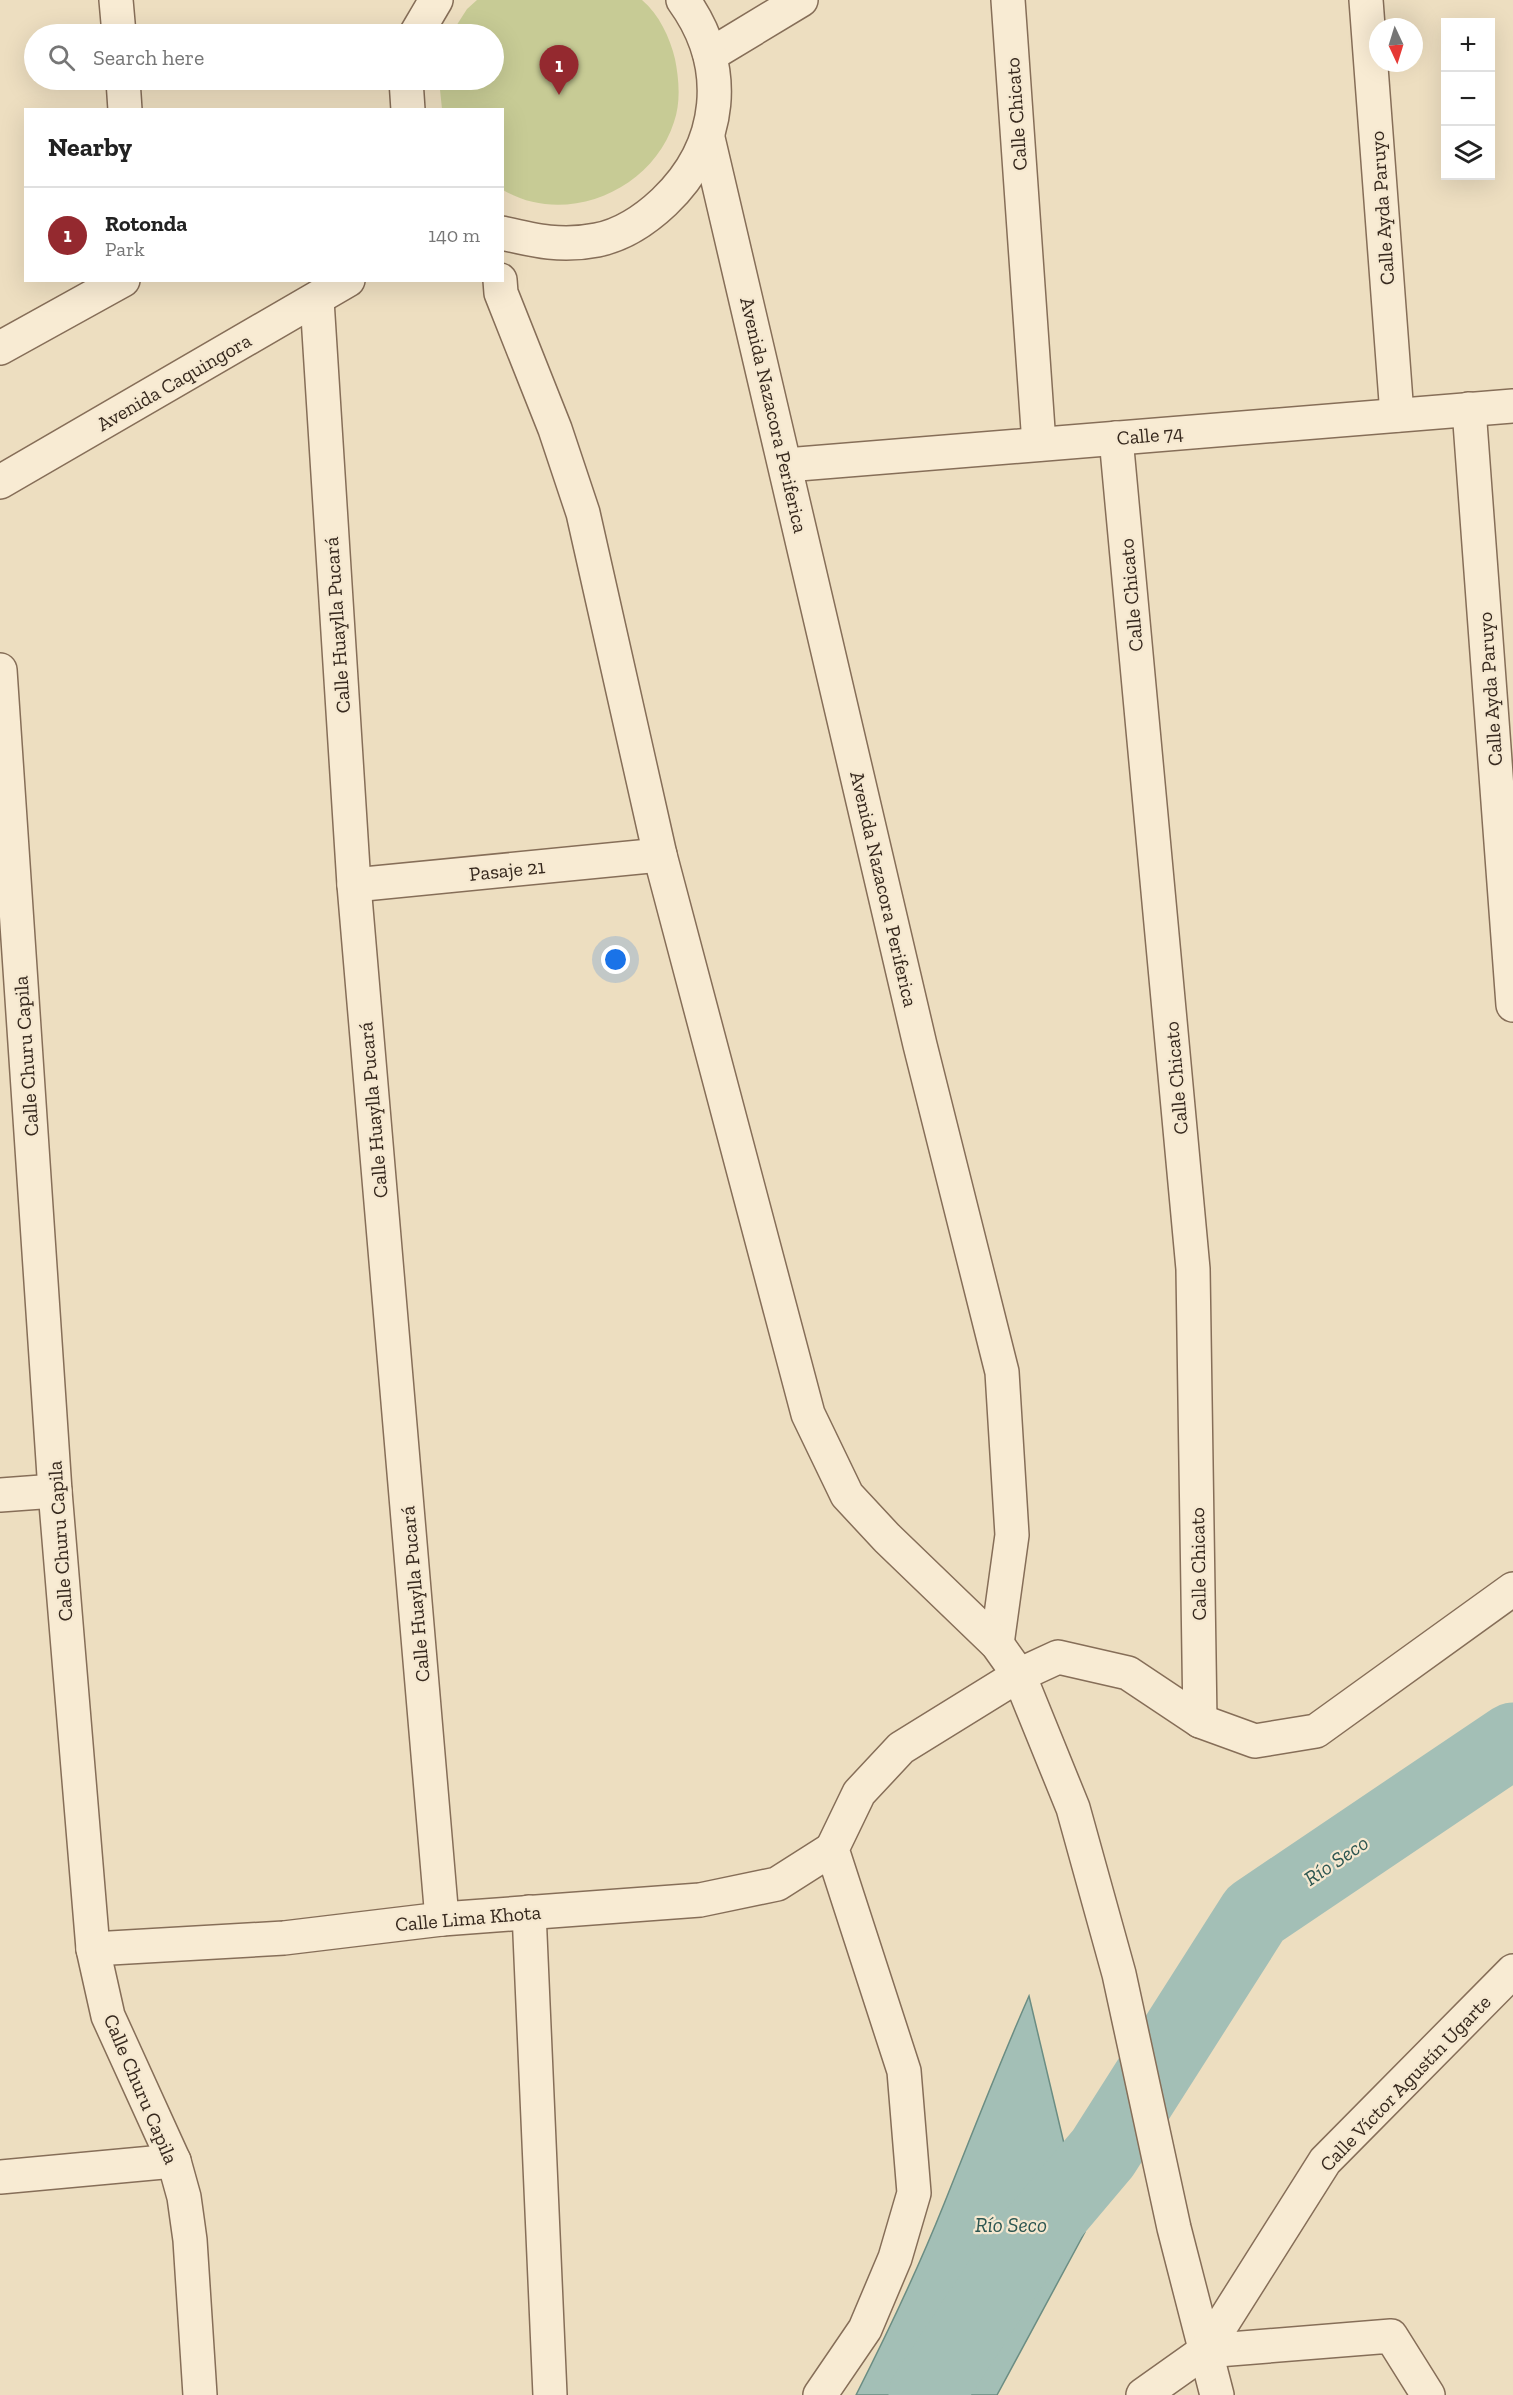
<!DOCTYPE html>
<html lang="en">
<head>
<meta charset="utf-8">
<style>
  body { margin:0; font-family:"Zilla Slab",serif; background:#f6f6f6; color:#222 }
  .controls { position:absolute; right:18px; top:18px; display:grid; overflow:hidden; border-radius:0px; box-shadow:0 6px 24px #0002 }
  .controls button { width:54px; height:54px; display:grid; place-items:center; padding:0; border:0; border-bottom:2px solid #e0e0e0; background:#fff; color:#222; font:30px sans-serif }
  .compass { position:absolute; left:1369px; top:18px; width:54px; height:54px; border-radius:50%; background:#fff; box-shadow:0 6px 24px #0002; rotate:176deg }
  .you { position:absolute; left:616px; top:960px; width:21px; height:21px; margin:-15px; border:4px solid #fff; border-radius:50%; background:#1a73e8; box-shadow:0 0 0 9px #1a73e833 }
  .badge { display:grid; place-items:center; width:39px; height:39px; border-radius:50%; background:#94292f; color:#fff; font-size:20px; font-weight:700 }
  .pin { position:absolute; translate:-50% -50px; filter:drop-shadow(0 2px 3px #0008) }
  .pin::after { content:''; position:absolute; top:32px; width:21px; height:18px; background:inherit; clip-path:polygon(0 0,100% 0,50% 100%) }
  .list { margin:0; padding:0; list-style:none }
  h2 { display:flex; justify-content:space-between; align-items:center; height:78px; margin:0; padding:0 24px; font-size:26px }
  h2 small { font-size:20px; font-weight:400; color:#767676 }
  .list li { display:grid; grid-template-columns:39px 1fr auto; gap:18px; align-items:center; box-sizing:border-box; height:96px; padding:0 24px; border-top:2px solid #e0e0e0 }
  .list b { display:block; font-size:22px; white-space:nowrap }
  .list p { margin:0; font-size:20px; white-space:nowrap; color:#767676 }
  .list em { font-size:20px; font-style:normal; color:#767676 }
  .icon { flex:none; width:33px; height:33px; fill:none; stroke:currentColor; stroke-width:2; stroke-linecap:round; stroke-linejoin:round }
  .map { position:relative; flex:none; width:1513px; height:2395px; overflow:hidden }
  .search { position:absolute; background:#fff; box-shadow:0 6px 24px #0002; left:24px; top:24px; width:480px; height:66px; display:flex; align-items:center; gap:15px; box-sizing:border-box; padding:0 21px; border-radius:33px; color:#767676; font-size:22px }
  .panel { position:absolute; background:#fff; box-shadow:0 6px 24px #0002; left:24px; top:108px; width:480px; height:174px; border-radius:0px }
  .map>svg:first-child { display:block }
  .green { fill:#c7cb95 }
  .water { fill:#a3bfb6; stroke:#6b8d83; stroke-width:1.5 }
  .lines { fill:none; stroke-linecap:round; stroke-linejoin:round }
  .river { stroke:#a3bfb6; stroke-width:75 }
  .minor-casing { stroke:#866e58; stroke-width:36 }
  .minor { stroke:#f8ebd3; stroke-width:33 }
  .labels { text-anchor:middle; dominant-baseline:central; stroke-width:4.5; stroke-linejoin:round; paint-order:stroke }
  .street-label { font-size:20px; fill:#36281d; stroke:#f5e8d0 }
  .water-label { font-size:21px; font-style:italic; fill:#2c5651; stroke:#f5e8d0 }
</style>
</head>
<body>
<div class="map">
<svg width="1513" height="2395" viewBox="0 0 1513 2395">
  <rect width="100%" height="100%" fill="#eddec0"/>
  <path class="green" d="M477 0H642C659 14 670 38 675 59 679 79 681 102 674 122 652 191 565 227 503 190L502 110 442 109 439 80H494V34H451L467 9Z"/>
  <path class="water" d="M1029 1996 1085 2232 997 2395H856C888 2332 918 2269 944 2204 972 2134 999 2064 1029 1996Z"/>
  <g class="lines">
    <polyline class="river" points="926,2395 1022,2249 1103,2153 1255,1914 1513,1740"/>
    <defs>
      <g id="minor">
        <polyline points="116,0 119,34"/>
        <polyline points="1008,0 1039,444"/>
        <polyline points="1366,0 1397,415"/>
        <polyline points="416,34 436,0"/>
        <polyline points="710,55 801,0"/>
        <polyline points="123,80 125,110"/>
        <polyline points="406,80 408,110"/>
        <polyline points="708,138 920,1045 1002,1372 1012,1535 997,1644"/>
        <path d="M502 233C536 241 562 247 597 240 622 235 646 219 664 202 723 146 731 66 683 0"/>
        <polyline points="500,280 501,293 555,429 583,513 660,855 808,1414 847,1495 887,1538 997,1644 1019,1675 1073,1808 1119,1974 1174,2228 1217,2395"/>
        <polyline points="317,300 354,885 442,1919"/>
        <polyline points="0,348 123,280"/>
        <polyline points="1469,409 1513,1005"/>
        <polyline points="1116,438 1193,1269 1200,1721"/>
        <polyline points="786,465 1513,406"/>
        <polyline points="0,482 348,280"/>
        <polyline points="0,670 55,1491 93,1949 108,2016 174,2161 184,2197 190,2240 200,2395"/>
        <polyline points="354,885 660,855"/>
        <polyline points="0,1495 55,1491"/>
        <polyline points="529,1912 550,2395"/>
        <polyline points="93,1949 284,1938 442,1919 700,1900 777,1884 832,1849"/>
        <polyline points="0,2177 174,2161"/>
        <polyline points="1205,2351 1391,2336 1428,2395"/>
        <polyline points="820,2395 865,2329 895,2258 914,2193 904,2071 832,1849 859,1793 901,1748 1019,1675 1058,1657 1128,1673 1200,1721 1255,1741 1316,1731 1513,1589"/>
        <polyline points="1143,2395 1205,2351 1325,2161 1513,1971"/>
      </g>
    </defs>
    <use href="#minor" class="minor-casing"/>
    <use href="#minor" class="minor"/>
  </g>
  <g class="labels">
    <g class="street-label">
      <text transform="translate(1016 114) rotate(-94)">Calle Chicato</text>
      <text transform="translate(1382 208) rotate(-94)">Calle Ayda Paruyo</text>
      <text transform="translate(174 382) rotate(-30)">Avenida Caquingora</text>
      <text transform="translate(774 415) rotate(77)">Avenida Nazacora Periferica</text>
      <text transform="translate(1150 435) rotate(-5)">Calle 74</text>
      <text transform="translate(1131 595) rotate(-95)">Calle Chicato</text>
      <text transform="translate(337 625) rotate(-94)">Calle Huaylla Pucará</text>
      <text transform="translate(1490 689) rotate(-94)">Calle Ayda Paruyo</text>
      <text transform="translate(507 870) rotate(-6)">Pasaje 21</text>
      <text transform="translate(884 889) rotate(77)">Avenida Nazacora Periferica</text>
      <text transform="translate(26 1056) rotate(-94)">Calle Churu Capila</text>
      <text transform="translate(1176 1078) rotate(-95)">Calle Chicato</text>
      <text transform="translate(373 1110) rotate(-95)">Calle Huaylla Pucará</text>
      <text transform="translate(60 1541) rotate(-94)">Calle Churu Capila</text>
      <text transform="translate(1198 1564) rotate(-91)">Calle Chicato</text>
      <text transform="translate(415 1594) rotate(-95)">Calle Huaylla Pucará</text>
      <text transform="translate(468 1918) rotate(-5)">Calle Lima Khota</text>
      <text transform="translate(1405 2083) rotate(-46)">Calle Víctor Agustín Ugarte</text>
      <text transform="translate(141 2089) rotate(67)">Calle Churu Capila</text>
    </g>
    <g class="water-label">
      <text transform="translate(1336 1860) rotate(-34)">Río Seco</text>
      <text x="1011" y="2224">Río Seco</text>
    </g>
  </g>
</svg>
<div class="controls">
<button>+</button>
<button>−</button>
<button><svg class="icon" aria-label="layers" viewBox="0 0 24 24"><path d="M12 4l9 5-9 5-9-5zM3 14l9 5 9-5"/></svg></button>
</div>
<svg class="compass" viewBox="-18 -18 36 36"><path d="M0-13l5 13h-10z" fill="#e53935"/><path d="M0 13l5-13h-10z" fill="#767676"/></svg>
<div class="you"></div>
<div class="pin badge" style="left:559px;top:95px">1</div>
<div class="search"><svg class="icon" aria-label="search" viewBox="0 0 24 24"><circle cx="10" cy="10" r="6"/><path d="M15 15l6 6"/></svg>Search here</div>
<section class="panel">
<h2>Nearby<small></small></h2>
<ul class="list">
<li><span class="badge">1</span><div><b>Rotonda</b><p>Park</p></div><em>140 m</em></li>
</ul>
</section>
</div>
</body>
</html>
